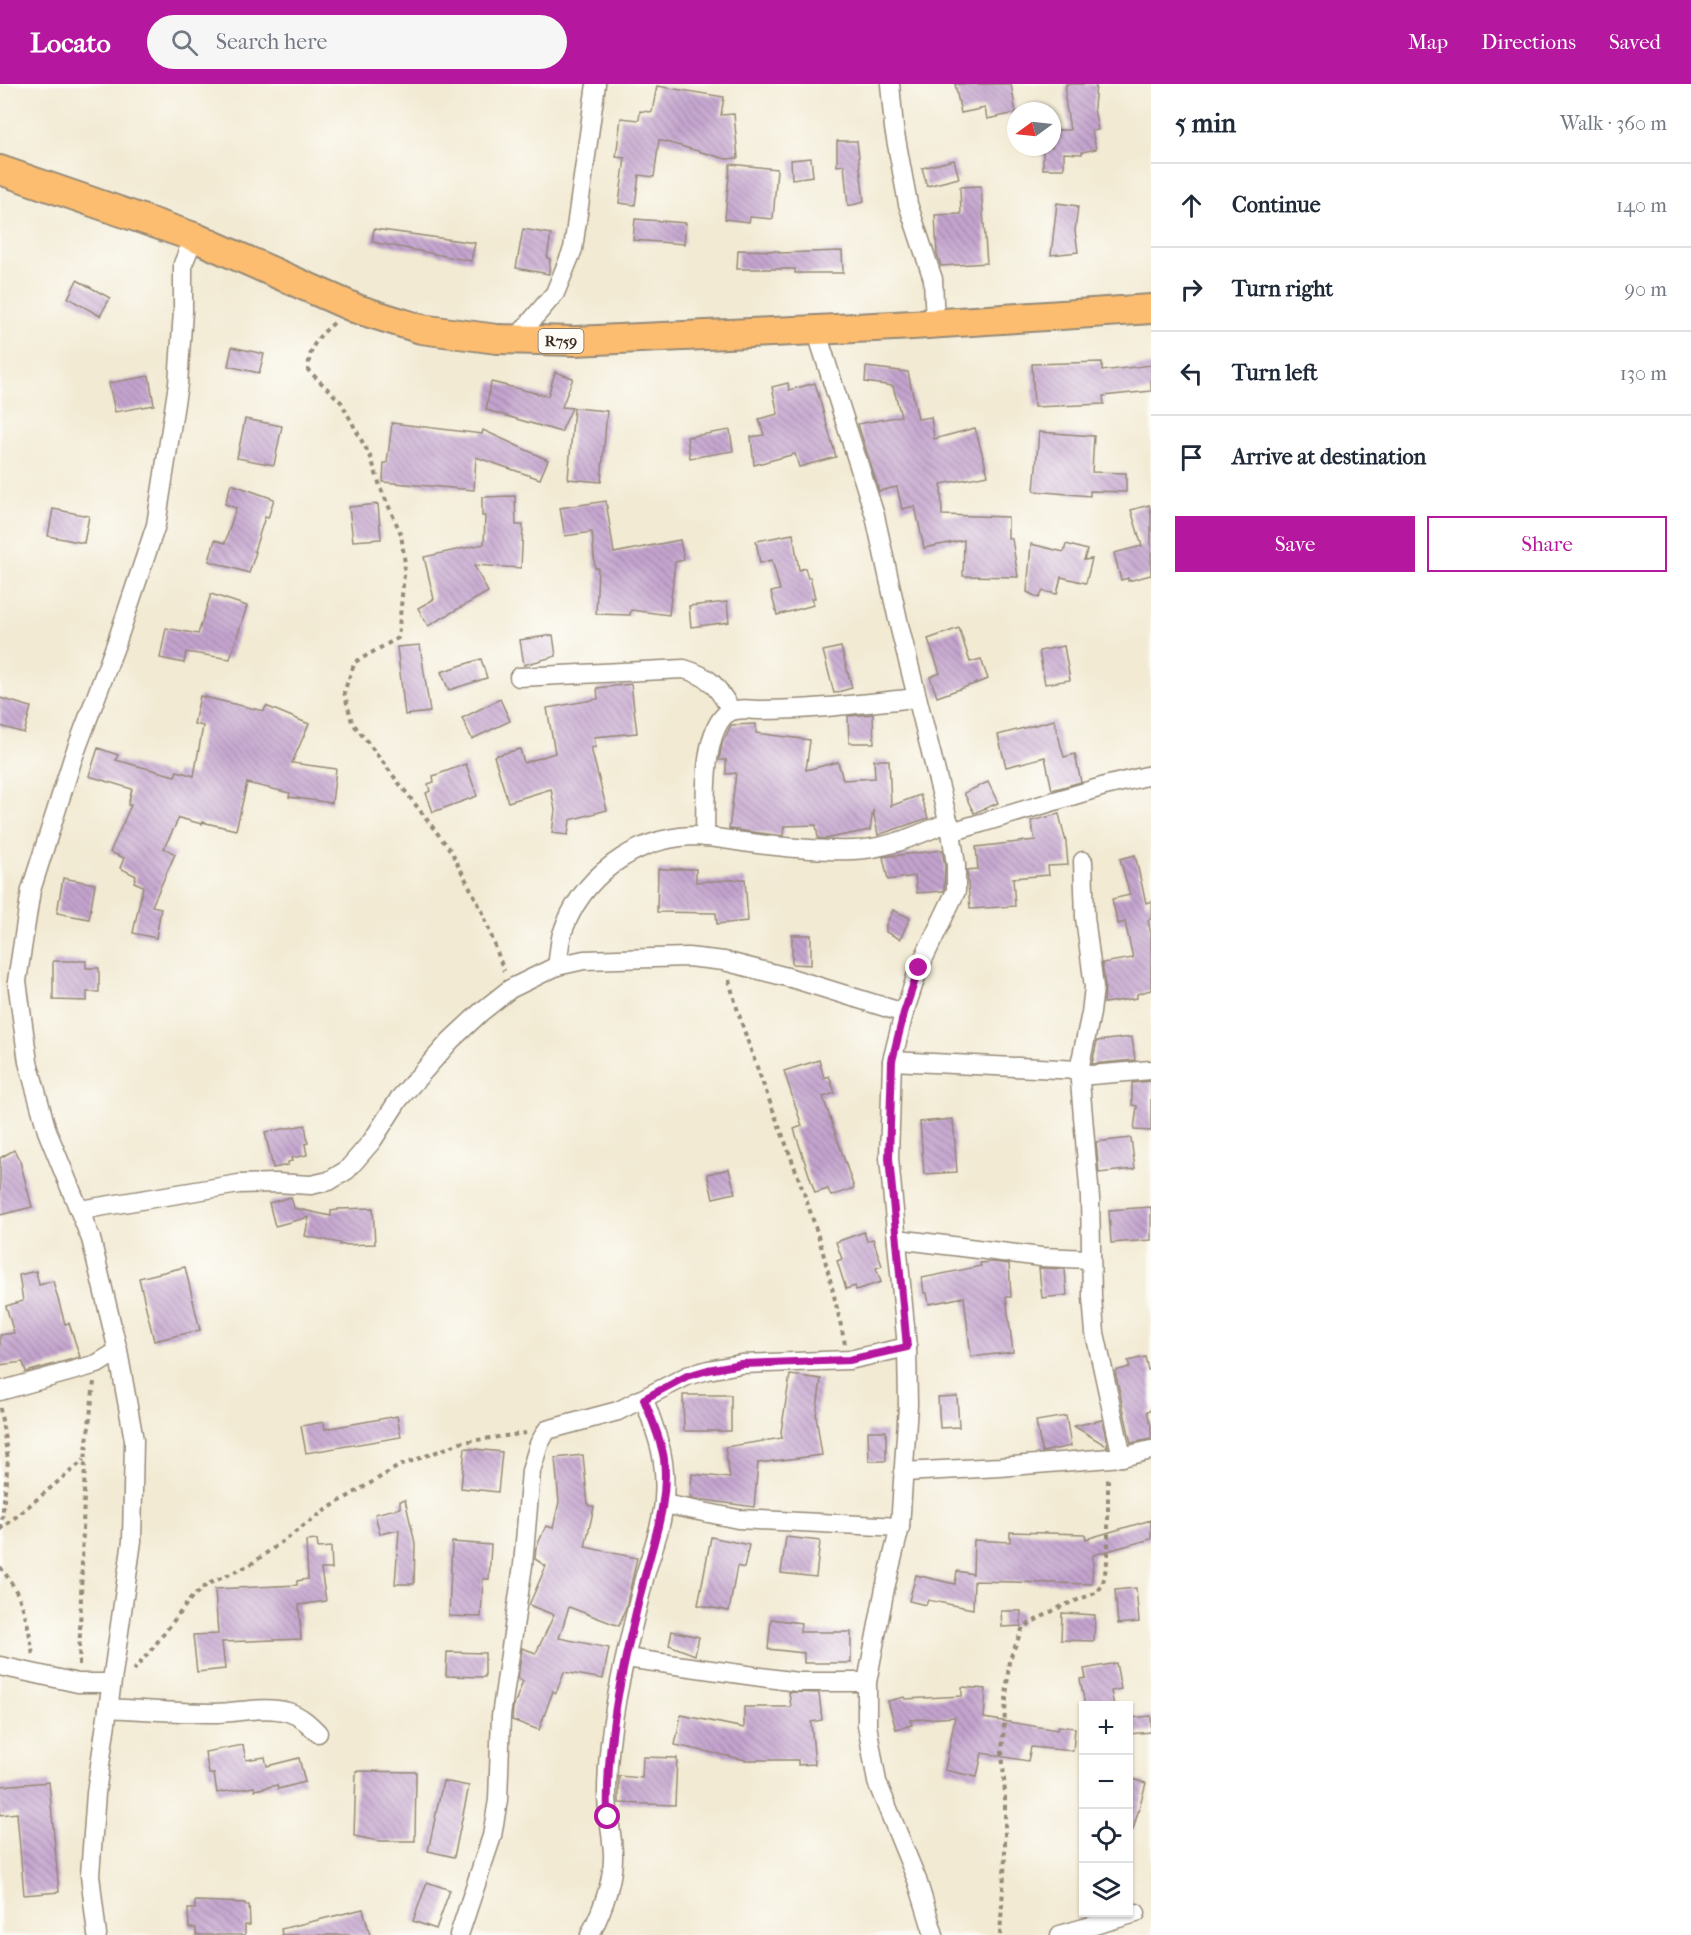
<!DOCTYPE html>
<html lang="en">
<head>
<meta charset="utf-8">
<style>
  body { margin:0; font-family:"IM FELL French Canon",serif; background:#f6f6f7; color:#1f2937 }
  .controls { position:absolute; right:18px; bottom:18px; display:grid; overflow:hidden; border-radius:0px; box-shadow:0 2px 4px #0004 }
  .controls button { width:54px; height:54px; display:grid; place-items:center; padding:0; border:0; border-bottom:2px solid #e0e1e3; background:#fff; color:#1f2937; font:30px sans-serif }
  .compass { position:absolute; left:1007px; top:18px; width:54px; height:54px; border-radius:50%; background:#fff; box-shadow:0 2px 4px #0004; rotate:255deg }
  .stop { position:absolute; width:18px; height:18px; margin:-14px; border:4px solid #b5179e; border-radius:50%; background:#fff }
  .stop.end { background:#b5179e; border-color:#fff; box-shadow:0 2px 6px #0008 }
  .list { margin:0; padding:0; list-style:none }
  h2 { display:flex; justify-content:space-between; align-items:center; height:78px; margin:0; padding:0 24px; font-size:26px }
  h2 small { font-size:20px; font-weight:400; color:#747a83 }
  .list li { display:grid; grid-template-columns:39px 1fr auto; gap:18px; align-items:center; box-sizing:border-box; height:84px; padding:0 24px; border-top:2px solid #e0e1e3 }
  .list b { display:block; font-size:22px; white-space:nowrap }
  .list em { font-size:20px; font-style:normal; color:#747a83 }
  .actions { display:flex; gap:12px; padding:18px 24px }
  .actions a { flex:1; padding:14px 0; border:2px solid #b5179e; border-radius:0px; text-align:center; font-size:21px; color:#b5179e }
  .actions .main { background:#b5179e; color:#fff }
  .icon { flex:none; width:33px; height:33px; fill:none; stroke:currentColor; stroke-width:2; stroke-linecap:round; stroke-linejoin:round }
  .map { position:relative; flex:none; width:1151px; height:1851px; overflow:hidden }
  header { display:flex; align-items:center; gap:36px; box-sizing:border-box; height:84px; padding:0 30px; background:#b5179e; color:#fff }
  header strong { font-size:28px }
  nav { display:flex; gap:33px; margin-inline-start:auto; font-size:21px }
  .search { width:420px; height:54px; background:#f6f6f7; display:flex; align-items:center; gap:15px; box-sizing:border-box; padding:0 21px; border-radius:33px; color:#747a83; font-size:22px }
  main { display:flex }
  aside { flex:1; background:#fff }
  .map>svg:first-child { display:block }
  .building { fill:url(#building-back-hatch) }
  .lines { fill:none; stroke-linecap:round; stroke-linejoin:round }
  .minor-casing { stroke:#968a78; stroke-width:21 }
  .primary-casing { stroke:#968a78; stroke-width:32 }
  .path { stroke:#968a78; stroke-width:4; stroke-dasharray:4.5 4.5; stroke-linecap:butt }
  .minor { stroke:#fff; stroke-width:18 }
  .primary { stroke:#fcbd6f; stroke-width:28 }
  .route { stroke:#b5179e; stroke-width:8 }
  .labels { text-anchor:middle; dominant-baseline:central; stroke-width:4.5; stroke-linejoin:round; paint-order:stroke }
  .shield { fill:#fdfcf7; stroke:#75695f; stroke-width:1.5 }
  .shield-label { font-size:15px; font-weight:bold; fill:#3b2a1e }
</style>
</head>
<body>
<header>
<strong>Locato</strong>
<div class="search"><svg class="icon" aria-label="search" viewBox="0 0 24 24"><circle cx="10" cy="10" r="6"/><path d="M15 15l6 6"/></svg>Search here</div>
<nav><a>Map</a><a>Directions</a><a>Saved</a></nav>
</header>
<main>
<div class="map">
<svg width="1151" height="1851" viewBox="0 0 1151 1851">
  <defs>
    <pattern id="building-back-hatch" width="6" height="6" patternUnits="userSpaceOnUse" patternTransform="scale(1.5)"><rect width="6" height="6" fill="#c4a4cf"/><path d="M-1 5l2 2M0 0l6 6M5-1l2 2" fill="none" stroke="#a086a7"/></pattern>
  </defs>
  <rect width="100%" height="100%" fill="#fdfcf7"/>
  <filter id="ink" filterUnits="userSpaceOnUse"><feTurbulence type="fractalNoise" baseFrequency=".0167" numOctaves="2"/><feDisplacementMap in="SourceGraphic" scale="12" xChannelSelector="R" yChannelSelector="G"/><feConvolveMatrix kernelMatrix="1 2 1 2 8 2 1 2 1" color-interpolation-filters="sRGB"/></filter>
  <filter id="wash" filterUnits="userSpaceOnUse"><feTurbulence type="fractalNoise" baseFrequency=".008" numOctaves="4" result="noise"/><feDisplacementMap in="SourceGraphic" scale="24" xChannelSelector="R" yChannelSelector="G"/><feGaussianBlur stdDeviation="1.35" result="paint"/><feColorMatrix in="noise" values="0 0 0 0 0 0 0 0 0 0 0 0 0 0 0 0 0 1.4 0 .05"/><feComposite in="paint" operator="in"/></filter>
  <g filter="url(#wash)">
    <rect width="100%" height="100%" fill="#f2ead3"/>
    <g id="blocks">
      <g class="building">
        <polygon points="955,0 1011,0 1016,29 987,35 985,24 961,29"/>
        <polygon points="1066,0 1096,0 1094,24 1098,46 1092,47 1096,65 1082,68 1082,70 1064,69 1064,85 1043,85 1043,63 1052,63 1052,46 1070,46 1065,15"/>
        <polygon points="657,2 724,13 721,31 734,30 738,74 726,75 659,56 654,93 639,91 635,121 619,119 625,74 616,73 621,34 639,36 640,27 652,28"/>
        <polygon points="837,57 857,57 864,118 848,122 844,81 837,82"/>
        <polygon points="811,74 813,92 792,95 791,76"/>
        <polygon points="954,76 959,94 927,102 922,84"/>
        <polygon points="730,80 777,85 773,135 750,133 749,138 725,135"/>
        <polygon points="981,102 987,179 941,182 937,170 935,131 961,130 960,103"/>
        <polygon points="1057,119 1078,122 1075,147 1078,168 1051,171"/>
        <polygon points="635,135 686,139 684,160 633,156"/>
        <polygon points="374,145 475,159 471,177 372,158"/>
        <polygon points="523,145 551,150 547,174 550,175 549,190 516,184"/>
        <polygon points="738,166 779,167 779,169 842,167 843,189 795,189 795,185 737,185"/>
        <polygon points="77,196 110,214 100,232 68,214"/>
        <polygon points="232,263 264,270 259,289 228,282"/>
        <polygon points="1102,278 1102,287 1151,281 1151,307 1103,312 1104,320 1034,323 1032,280"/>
        <polygon points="866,283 908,288 918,335 931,333 934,355 975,344 988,391 941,400 942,431 1008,433 1008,454 1012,455 1018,493 963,492 964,456 924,464 915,422 902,425 897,403 879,407 858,340 901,332 893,302 865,298"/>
        <polygon points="555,288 573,294 562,323 572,324 561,348 486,326 491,298 548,312"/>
        <polygon points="149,292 154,321 115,328 109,299"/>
        <polygon points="788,299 789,306 815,299 836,373 799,383 795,370 754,381 751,353 764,351 759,335 778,330 772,303"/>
        <polygon points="574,324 607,327 601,398 568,395"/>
        <polygon points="245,335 282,342 274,381 237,374"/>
        <polygon points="392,339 482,350 483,346 548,376 540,395 476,373 474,406 383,398 384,379 387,379"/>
        <polygon points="730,346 733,367 690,374 687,353"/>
        <polygon points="1039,348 1094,352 1092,388 1126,389 1126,408 1090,407 1090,412 1034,407"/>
        <polygon points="231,400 274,415 268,434 265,433 254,467 256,468 249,489 209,477 215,456 225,459 236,424 225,420"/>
        <polygon points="515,412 516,441 523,441 521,484 474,481 488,508 428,542 418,524 434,515 424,473 484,460 485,432 482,432 482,413"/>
        <polygon points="606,417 614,469 680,456 684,476 675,478 669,531 631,526 630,531 596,530 598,484 595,484 592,448 565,452 560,424"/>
        <polygon points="378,420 381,455 353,457 349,423"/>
        <polygon points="1149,421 1151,429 1151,491 1128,497 1128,494 1121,496 1114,469 1142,462 1131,426"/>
        <polygon points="53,425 89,432 84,459 48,452"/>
        <polygon points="793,450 799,486 805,484 808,494 810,493 815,514 812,514 814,521 777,531 771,508 780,506 772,476 760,479 756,457"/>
        <polygon points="1031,460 1064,468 1066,460 1087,466 1084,476 1092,475 1086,499 1061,493 1057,510 1043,507 1039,514 1027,508"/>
        <polygon points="211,510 247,522 230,575 186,568 184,579 160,574 166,544 198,550"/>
        <polygon points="727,518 729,538 691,543 689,522"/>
        <polygon points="959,544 970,578 981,575 988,595 937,613 930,593 940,589 928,555"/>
        <polygon points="553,551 556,572 524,581 520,556"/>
        <polygon points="420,561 430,628 405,631 397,563"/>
        <polygon points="1064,562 1070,596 1045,600 1039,567"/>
        <polygon points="841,563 852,604 834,609 823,567"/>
        <polygon points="481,575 487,594 449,606 441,588"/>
        <polygon points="631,600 637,649 594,653 596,663 591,664 607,726 570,736 568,751 552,749 555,726 551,705 508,718 494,672 520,665 524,679 555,669 547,624 598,615 597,604"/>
        <polygon points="200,612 264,627 266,622 309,640 292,679 336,685 332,719 289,713 290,709 247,699 236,746 202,738 202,740 179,734 164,764 175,770 152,822 161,824 156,854 133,849 143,802 134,798 136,792 120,784 124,774 110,768 131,721 128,721 132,705 89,692 98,664 118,671 116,676 175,692 177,687 194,692 203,642 194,640"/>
        <polygon points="0,614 31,623 24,649 0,642"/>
        <polygon points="500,615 510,637 472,655 462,634"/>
        <polygon points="873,630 874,659 849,659 848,632"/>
        <polygon points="1054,636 1064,673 1075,670 1081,698 1052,706 1045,673 1006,683 998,651"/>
        <polygon points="756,640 756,649 810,656 806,686 838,678 843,696 875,694 874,676 889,676 891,722 920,711 928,734 878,751 873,726 870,746 824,755 818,754 816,741 784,742 783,752 729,745 736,689 726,690 726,676 719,676 722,660 731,641"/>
        <polygon points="466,680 477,712 433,728 426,709 430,707 428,700 434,698 433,692"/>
        <polygon points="988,698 998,719 974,729 964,709"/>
        <polygon points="1059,730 1066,758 1068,781 1048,782 1049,791 1013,794 1015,822 970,825 967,786 978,785 976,763 1035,756 1031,737"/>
        <polygon points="942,766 945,782 944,807 917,809 915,792 888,796 883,773"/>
        <polygon points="1135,771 1146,819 1151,817 1151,835 1148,836 1151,850 1151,906 1137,910 1137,914 1104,919 1105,902 1102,879 1133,874 1125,838 1118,840 1112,815 1130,811 1120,775"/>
        <polygon points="658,785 696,785 696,798 745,795 748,837 717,840 716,829 657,828"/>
        <polygon points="63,794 95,800 89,835 57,829"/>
        <polygon points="893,826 910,834 900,855 886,848 886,841"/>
        <polygon points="792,851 811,851 811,881 792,880"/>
        <polygon points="53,877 86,877 86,884 99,884 99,908 87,908 87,917 53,916"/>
        <polygon points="1132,953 1135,976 1092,980 1097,957"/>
        <polygon points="819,976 824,994 829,992 835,1009 823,1013 854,1104 831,1112 828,1105 815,1109 794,1045 802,1042 784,987"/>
        <polygon points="1151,997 1151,1047 1134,1046 1137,1022 1132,1021 1132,999"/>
        <polygon points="953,1035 957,1088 924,1090 920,1038"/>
        <polygon points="305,1041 308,1059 305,1060 307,1071 291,1074 292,1077 288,1078 288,1081 273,1084 265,1048"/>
        <polygon points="1131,1054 1135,1085 1099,1089 1096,1058"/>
        <polygon points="14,1066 20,1077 32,1123 0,1131 0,1074"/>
        <polygon points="729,1085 735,1109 713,1114 707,1090"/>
        <polygon points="291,1113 294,1124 331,1132 331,1127 338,1126 338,1125 373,1124 375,1160 340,1161 340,1159 305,1152 309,1133 275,1142 269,1119"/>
        <polygon points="1151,1123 1151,1156 1111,1159 1109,1126"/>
        <polygon points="864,1148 867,1157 873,1155 882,1182 876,1184 881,1198 856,1206 855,1202 846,1205 837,1177 842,1175 836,1158"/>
        <polygon points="993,1178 1009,1180 1011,1213 1006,1213 1013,1268 971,1273 964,1213 929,1220 927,1209 924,1209 922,1194 981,1182 980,1179"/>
        <polygon points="185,1183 200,1246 154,1257 139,1194"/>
        <polygon points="1039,1184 1065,1185 1067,1211 1042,1214"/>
        <polygon points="36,1187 39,1201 53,1197 65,1240 69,1239 80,1273 26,1288 23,1278 0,1281 0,1251 14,1249 6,1222 23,1217 19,1191"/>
        <polygon points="1145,1273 1148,1286 1151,1286 1151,1326 1147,1327 1151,1342 1151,1355 1131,1359 1115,1287 1130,1283 1128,1277"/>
        <polygon points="790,1291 821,1295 816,1332 822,1371 758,1379 754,1423 690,1414 692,1390 730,1394 725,1363 782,1354 781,1348"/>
        <polygon points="683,1311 731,1311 731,1347 684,1347"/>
        <polygon points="957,1312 959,1343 940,1344 938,1313"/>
        <polygon points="397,1332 401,1353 306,1369 301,1342 324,1338 325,1345"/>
        <polygon points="1066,1332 1071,1362 1042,1368 1036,1337"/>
        <polygon points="1102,1336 1108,1363 1074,1342"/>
        <polygon points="868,1347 886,1347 886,1377 869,1377"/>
        <polygon points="465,1364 502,1368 498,1408 461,1404"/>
        <polygon points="583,1371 588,1421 594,1423 585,1463 637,1474 626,1523 619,1542 569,1523 559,1554 609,1564 603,1595 564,1588 556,1609 553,1607 539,1646 512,1636 513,1624 523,1597 518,1595 522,1564 536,1569 554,1531 529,1521 546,1482 535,1475 536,1464 546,1442 553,1444 559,1418 555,1374"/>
        <polygon points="405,1416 415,1459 414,1500 395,1500 399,1446 380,1450 375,1430 400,1424 400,1417"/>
        <polygon points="1151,1436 1151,1455 1093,1471 1092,1500 974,1497 973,1525 928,1516 926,1521 909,1517 916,1491 955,1500 957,1487 973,1490 974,1456 1010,1458 1010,1448 1085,1450 1086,1455"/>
        <polygon points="711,1453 749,1461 744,1484 737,1482 729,1527 698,1521"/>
        <polygon points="786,1453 820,1457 816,1493 781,1489"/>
        <polygon points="317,1456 318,1464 331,1463 332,1485 321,1485 326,1517 299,1521 301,1555 222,1558 225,1585 197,1588 193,1551 218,1550 215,1505 297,1501 297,1497 308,1495 306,1457"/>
        <polygon points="452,1458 491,1461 489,1495 483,1495 481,1533 449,1532"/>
        <polygon points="1136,1504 1139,1538 1118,1540 1115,1506"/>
        <polygon points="1001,1527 1021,1527 1021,1542 1002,1543"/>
        <polygon points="1062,1529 1095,1531 1094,1557 1061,1556"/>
        <polygon points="771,1535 801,1539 800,1548 851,1548 851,1579 804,1579 804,1569 768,1565"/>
        <polygon points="672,1547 699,1553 695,1571 669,1561"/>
        <polygon points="447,1568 485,1569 485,1593 446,1592"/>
        <polygon points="1116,1579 1121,1605 1111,1607 1114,1622 1085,1622 1080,1595 1086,1594 1084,1585"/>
        <polygon points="962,1603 986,1605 984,1634 1057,1646 1058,1642 1075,1644 1073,1667 1031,1663 1028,1677 982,1669 977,1693 945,1686 955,1633 910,1636 912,1641 896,1645 888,1617 904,1613 905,1615 962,1612"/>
        <polygon points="789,1608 819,1609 822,1636 811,1638 815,1680 798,1681 798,1676 746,1676 675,1661 681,1631 744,1644 744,1623 791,1623"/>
        <polygon points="1151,1632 1151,1648 1128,1650 1128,1634"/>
        <polygon points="243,1661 246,1676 265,1673 267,1682 299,1674 305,1698 278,1705 277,1701 255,1706 254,1703 217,1709 214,1690 209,1690 205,1668"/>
        <polygon points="643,1673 677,1674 675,1721 619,1719 619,1692 642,1694"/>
        <polygon points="356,1687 416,1688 415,1757 378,1757 354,1752"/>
        <polygon points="1128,1694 1146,1699 1133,1746 1128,1745"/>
        <polygon points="443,1697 469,1702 454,1773 428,1767"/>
        <polygon points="49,1698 59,1808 24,1811 17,1729 0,1731 0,1702"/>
        <polygon points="427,1798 450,1806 436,1845 413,1837"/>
        <polygon points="195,1817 245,1819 245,1821 249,1821 250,1841 245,1841 245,1851 196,1851 196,1844 189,1844 188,1825 195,1825"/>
        <polygon points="363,1825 370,1851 282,1851 281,1845"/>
      </g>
    </g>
  </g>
  <g filter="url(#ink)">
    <use href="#blocks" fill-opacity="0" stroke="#968a78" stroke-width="1.5"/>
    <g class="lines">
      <defs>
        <g id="minor">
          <polyline points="890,0 894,44 908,120 933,195 935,240"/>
          <polyline points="816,246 875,432 900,545 951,748 956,781 956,807 919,884 904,929 892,977 889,1074 907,1263 908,1321 900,1443 885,1504 867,1598 867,1641 877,1698 917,1796 934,1851"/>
          <polyline points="515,256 555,209 573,165 596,0"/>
          <path d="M519 593 684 585C712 593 717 603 731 626"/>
          <polyline points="951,748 1105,702 1151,691"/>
          <path d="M705 753C706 721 702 657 723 633 732 622 749 626 762 626 814 626 866 619 917 614"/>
          <polyline points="1083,777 1085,833 1094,903 1091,929 1079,986 1090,1114 1092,1213 1095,1249 1122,1373"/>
          <path d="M557 882C559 872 559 860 562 850 581 793 634 754 693 752 709 752 727 756 743 758 780 763 816 767 853 766 887 765 917 751 949 738"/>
          <polyline points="892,977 1079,986"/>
          <polyline points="1079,992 1151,986"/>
          <polyline points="80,1126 239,1100 276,1099 311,1101 329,1097 347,1086 372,1057 399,1015 451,956 481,928 510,905 557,882 584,876 688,873 724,877 791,894 904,929"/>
          <polyline points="897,1155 1041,1173 1090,1175"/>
          <polyline points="0,1307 97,1280 118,1267"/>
          <polyline points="903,1388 1000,1383 1122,1373 1151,1366"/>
          <polyline points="664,1420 738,1435 900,1443"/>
          <polyline points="626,1574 797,1598 867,1598"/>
          <polyline points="0,1582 78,1599 111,1599"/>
          <path d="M108 1624C143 1626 179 1629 214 1629 239 1629 264 1621 288 1628 301 1632 309 1640 318 1649"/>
          <polyline points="97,1851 90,1791 96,1709 132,1457 134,1356 118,1267 91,1155 47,1047 28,978 17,897 31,806 73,674 116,560 156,441 178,300 183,227 183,180 194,153"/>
          <polyline points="459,1851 492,1752 498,1716 501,1632 523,1481 531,1387 539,1360 547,1346 618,1327 687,1292 708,1286 741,1280 849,1276 907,1263"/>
          <path d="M590 1851C602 1827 614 1797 613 1769 612 1749 607 1730 607 1710 607 1637 627 1566 644 1495 650 1472 663 1440 664 1416 667 1374 658 1354 644 1315"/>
          <polyline points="1060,1851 1136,1829"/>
        </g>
        <polyline id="primary" points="0,86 194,153 357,225 421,245 497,255 575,257 816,246 913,241 1151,225"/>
      </defs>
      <use href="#minor" class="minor-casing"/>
      <use href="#primary" class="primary-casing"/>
      <g class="path">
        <path d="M334 239C316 254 310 262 308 286L341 318 371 374 381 405 401 450 405 480 398 554 355 578 344 608 352 638 451 767 483 829 504 887"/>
        <path d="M729 896C750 975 784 1049 810 1127 825 1170 835 1215 845 1260"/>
        <polyline points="0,1324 8,1376 1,1445"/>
        <polyline points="0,1446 84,1376"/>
        <path d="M0 1483C23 1511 28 1537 33 1572"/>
        <polyline points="79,1581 85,1376 94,1298"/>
        <polyline points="133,1587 152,1565 192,1513 208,1500 250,1481 327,1425 399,1382 463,1358 526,1349"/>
        <polyline points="1000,1851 1005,1774 1005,1710 1002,1667 1009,1577 1023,1543 1062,1522 1098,1508 1103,1499 1108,1473 1108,1392"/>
      </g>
      <use href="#minor" class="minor"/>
      <use href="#primary" class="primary"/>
    </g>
  </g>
  <g class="lines" filter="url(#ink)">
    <path class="route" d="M608 1733C605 1651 625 1574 644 1495 654 1455 669 1417 664 1375 661 1355 651 1334 644 1315L687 1292 708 1286 741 1280 849 1276 907 1263 889 1074 892 977 904 929 919 884"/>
  </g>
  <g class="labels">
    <rect class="shield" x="538.5" y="245" width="45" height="24" rx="4.5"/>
    <g class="shield-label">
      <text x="561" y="257">R759</text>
    </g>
  </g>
</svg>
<div class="controls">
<button>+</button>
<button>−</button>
<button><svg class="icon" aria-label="locate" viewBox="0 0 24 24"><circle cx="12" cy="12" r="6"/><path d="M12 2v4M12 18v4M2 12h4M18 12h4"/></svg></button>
<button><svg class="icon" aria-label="layers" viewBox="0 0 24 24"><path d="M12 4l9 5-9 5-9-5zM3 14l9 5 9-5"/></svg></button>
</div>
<svg class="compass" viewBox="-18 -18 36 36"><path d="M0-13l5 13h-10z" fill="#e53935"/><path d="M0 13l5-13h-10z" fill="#747a83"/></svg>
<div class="stop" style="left:608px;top:1733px"></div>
<div class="stop end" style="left:919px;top:884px"></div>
</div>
<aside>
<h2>5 min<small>Walk · 360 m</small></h2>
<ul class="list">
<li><svg class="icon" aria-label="ahead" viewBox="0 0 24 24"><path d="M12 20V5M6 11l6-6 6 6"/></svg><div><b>Continue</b></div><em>140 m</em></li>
<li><svg class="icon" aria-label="right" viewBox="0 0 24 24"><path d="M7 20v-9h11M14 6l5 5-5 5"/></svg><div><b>Turn right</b></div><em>90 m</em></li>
<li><svg class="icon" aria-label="left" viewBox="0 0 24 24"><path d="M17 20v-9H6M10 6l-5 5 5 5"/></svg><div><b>Turn left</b></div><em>130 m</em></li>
<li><svg class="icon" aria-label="arrive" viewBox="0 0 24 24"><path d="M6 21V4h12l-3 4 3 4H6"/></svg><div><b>Arrive at destination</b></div></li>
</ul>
<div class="actions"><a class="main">Save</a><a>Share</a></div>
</aside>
</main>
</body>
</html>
